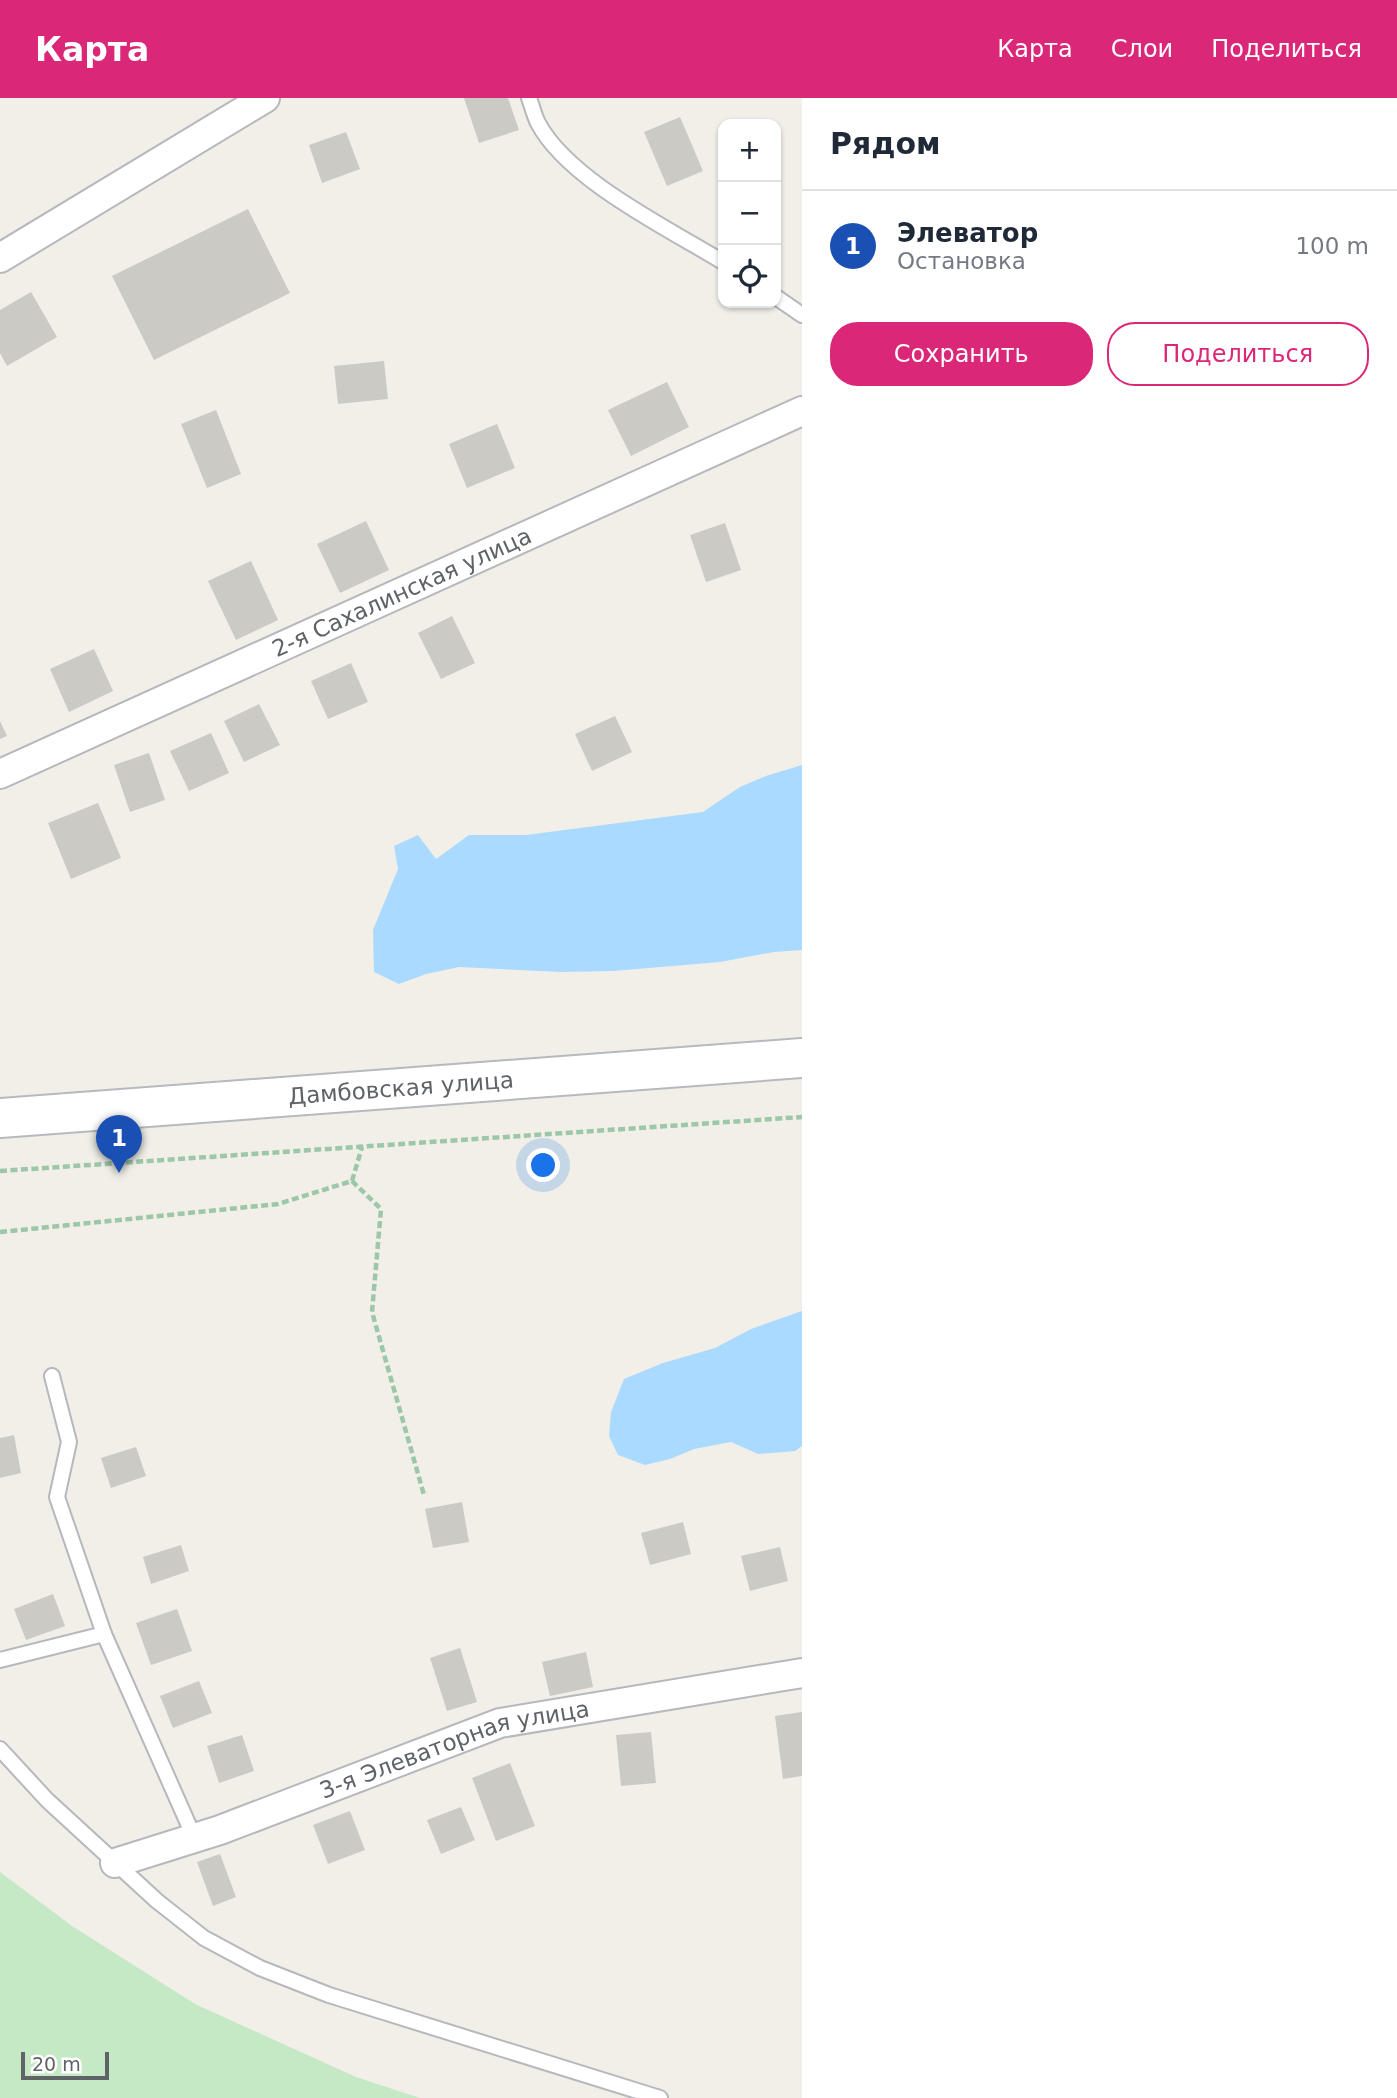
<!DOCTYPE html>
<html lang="ru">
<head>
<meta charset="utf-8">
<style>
  body { margin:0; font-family:"DejaVu Sans",sans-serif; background:#f2f2f3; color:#1f2937 }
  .controls { position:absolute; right:21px; top:21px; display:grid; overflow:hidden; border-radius:14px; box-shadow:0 2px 5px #0004 }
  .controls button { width:63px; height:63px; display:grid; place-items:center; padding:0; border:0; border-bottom:2px solid #e0e1e3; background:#fff; color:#1f2937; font:35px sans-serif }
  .scale { position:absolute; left:21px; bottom:18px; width:88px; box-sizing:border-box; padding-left:7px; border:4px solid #5f6368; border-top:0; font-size:19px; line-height:24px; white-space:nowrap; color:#5f6368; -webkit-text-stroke:5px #fff; paint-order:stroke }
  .you { position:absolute; left:544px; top:1068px; width:24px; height:24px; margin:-18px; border:5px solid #fff; border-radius:50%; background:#1a73e8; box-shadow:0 0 0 10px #1a73e833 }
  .badge { display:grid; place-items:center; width:46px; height:46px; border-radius:50%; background:#db2777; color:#fff; font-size:23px; font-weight:700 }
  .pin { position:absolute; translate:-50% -58px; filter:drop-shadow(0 2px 4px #0008) }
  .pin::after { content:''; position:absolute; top:37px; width:24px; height:21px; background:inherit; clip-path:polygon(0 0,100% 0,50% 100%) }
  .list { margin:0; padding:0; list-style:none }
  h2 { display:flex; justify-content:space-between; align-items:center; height:91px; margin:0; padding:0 28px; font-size:30px }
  h2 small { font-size:23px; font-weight:400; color:#747a83 }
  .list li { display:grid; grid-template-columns:46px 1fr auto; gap:21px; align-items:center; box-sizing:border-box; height:112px; padding:0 28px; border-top:2px solid #e0e1e3 }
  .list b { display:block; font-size:26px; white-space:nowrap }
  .list p { margin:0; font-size:23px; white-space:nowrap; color:#747a83 }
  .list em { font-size:23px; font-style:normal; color:#747a83 }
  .actions { display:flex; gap:14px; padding:21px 28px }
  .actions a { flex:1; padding:16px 0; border:2px solid #db2777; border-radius:28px; text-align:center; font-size:24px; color:#db2777 }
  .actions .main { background:#db2777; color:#fff }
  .icon { flex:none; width:38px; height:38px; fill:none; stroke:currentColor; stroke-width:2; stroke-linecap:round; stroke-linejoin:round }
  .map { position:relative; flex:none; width:802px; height:2000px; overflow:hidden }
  header { display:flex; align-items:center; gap:42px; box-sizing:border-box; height:98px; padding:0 35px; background:#db2777; color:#fff }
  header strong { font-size:33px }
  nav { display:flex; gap:38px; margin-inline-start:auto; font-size:24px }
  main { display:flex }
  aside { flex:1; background:#fff }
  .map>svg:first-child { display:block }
  .green { fill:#c5e8c5 }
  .water { fill:#aadaff }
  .building { fill:#cccac5 }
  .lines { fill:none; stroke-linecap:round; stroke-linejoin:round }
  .lane-casing { stroke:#b5b8bc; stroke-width:18 }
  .street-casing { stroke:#b5b8bc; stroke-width:32 }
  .secondary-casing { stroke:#b6babf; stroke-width:42 }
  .path { stroke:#9cc7a9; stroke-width:4.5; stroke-dasharray:7 3.5; stroke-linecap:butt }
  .lane { stroke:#fff; stroke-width:14 }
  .street { stroke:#fff; stroke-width:28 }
  .secondary { stroke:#fff; stroke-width:38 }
  .labels { text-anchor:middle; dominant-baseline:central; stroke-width:7; stroke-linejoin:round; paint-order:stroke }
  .street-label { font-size:23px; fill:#5f6368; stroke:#fff }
</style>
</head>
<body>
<header>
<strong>Карта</strong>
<nav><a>Карта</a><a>Слои</a><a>Поделиться</a></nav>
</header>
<main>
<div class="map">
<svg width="802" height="2000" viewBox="0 0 802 2000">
  <rect width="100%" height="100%" fill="#f1efe8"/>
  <polygon class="green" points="0,1774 72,1828 195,1906 356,1979 420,2000 0,2000"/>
  <g class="water">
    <polygon points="802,667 802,852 774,854 720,864 613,873 561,874 459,869 426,876 399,886 374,874 373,832 398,771 394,748 418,737 436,761 469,737 526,737 703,714 740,689 766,678"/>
    <polygon points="802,1213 802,1348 795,1353 758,1356 731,1344 694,1351 670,1361 645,1367 618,1357 609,1338 611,1314 624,1281 663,1265 715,1250 751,1231"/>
  </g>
  <g class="building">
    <polygon points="464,0 508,0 519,32 479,45"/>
    <polygon points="680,19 703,73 667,88 644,34"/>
    <polygon points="346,34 360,71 322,85 309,47"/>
    <polygon points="248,111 290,195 154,262 112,178"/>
    <polygon points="31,194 57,239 7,268 0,255 0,212"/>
    <polygon points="384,263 388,301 338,306 334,268"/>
    <polygon points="667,284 689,329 631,358 608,312"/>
    <polygon points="216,312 241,376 207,390 181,326"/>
    <polygon points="497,326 515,370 467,390 449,346"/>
    <polygon points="366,423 389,472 340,495 317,446"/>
    <polygon points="725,425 741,472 706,484 690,437"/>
    <polygon points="251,463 278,522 236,542 208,483"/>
    <polygon points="452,518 475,565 441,581 418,535"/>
    <polygon points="94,551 113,593 69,614 50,571"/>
    <polygon points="351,565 368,604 328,621 311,583"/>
    <polygon points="259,606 280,647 244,664 224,623"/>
    <polygon points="615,618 632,654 592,673 575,636"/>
    <polygon points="0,623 7,638 0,641"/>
    <polygon points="211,635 229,675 189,693 170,653"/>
    <polygon points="149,655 165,702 130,714 114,667"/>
    <polygon points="98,705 121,760 71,781 48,725"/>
    <polygon points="14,1337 21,1375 0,1380 0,1340"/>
    <polygon points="136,1349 146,1378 111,1390 101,1360"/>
    <polygon points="462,1404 469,1444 433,1450 425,1411"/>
    <polygon points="683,1424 691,1456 650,1467 641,1435"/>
    <polygon points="181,1447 189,1473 151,1486 143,1459"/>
    <polygon points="780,1449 788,1483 750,1493 741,1458"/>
    <polygon points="53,1496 65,1528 26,1542 14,1511"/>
    <polygon points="177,1511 192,1553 151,1567 136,1525"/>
    <polygon points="460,1550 477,1604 447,1613 430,1560"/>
    <polygon points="586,1554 593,1589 550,1598 542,1564"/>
    <polygon points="199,1583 212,1615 173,1630 160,1598"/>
    <polygon points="802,1614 802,1678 783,1681 775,1618"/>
    <polygon points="651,1634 656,1685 621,1688 616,1637"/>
    <polygon points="242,1637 254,1673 219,1685 207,1648"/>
    <polygon points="510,1665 535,1728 496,1743 472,1680"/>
    <polygon points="461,1709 475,1742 441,1756 427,1722"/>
    <polygon points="350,1713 365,1752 328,1766 313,1727"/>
    <polygon points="220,1756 236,1799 213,1808 197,1764"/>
  </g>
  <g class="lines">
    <defs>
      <g id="lane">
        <path d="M529 0C532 8 534 17 538 25 568 82 669 131 723 164"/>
        <polyline points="776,199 802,217"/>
        <polyline points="52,1278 69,1344 57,1399 104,1536"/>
        <polyline points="0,1562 104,1536 194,1739"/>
        <polyline points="0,1651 47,1702 157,1803 204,1840 260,1870 329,1897 660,2000"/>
      </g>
      <g id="street">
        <polyline points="0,160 265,0"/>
        <path id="s1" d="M0 676 802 313"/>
        <path id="s2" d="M115 1765 220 1732 500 1625 802 1575"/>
      </g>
      <g id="secondary">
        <path id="s3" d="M0 1020 802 960"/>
      </g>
    </defs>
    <use href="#lane" class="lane-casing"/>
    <use href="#street" class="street-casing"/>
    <use href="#secondary" class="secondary-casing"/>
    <g class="path">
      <polyline points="0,1073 802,1019"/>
      <polyline points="352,1083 381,1111 372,1214 424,1397"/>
      <polyline points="0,1134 278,1106 352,1083 362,1049"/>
    </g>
    <use href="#lane" class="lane"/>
    <use href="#street" class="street"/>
    <use href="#secondary" class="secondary"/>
  </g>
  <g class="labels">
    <g class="street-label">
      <text stroke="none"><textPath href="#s1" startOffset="441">2-я Сахалинская улица</textPath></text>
      <text stroke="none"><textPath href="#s3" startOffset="402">Дамбовская улица</textPath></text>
      <text stroke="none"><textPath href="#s2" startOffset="359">3-я Элеваторная улица</textPath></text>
    </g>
  </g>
</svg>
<div class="controls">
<button>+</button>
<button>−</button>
<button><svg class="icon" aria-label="locate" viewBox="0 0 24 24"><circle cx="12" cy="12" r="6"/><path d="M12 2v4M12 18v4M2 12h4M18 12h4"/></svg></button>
</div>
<div class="scale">20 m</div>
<div class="you"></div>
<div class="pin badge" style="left:119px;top:1075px;background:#1a4fb4">1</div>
</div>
<aside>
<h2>Рядом<small></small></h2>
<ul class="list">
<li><span class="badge" style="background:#1a4fb4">1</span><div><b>Элеватор</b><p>Остановка</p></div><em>100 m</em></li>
</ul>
<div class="actions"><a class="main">Сохранить</a><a>Поделиться</a></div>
</aside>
</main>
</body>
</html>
